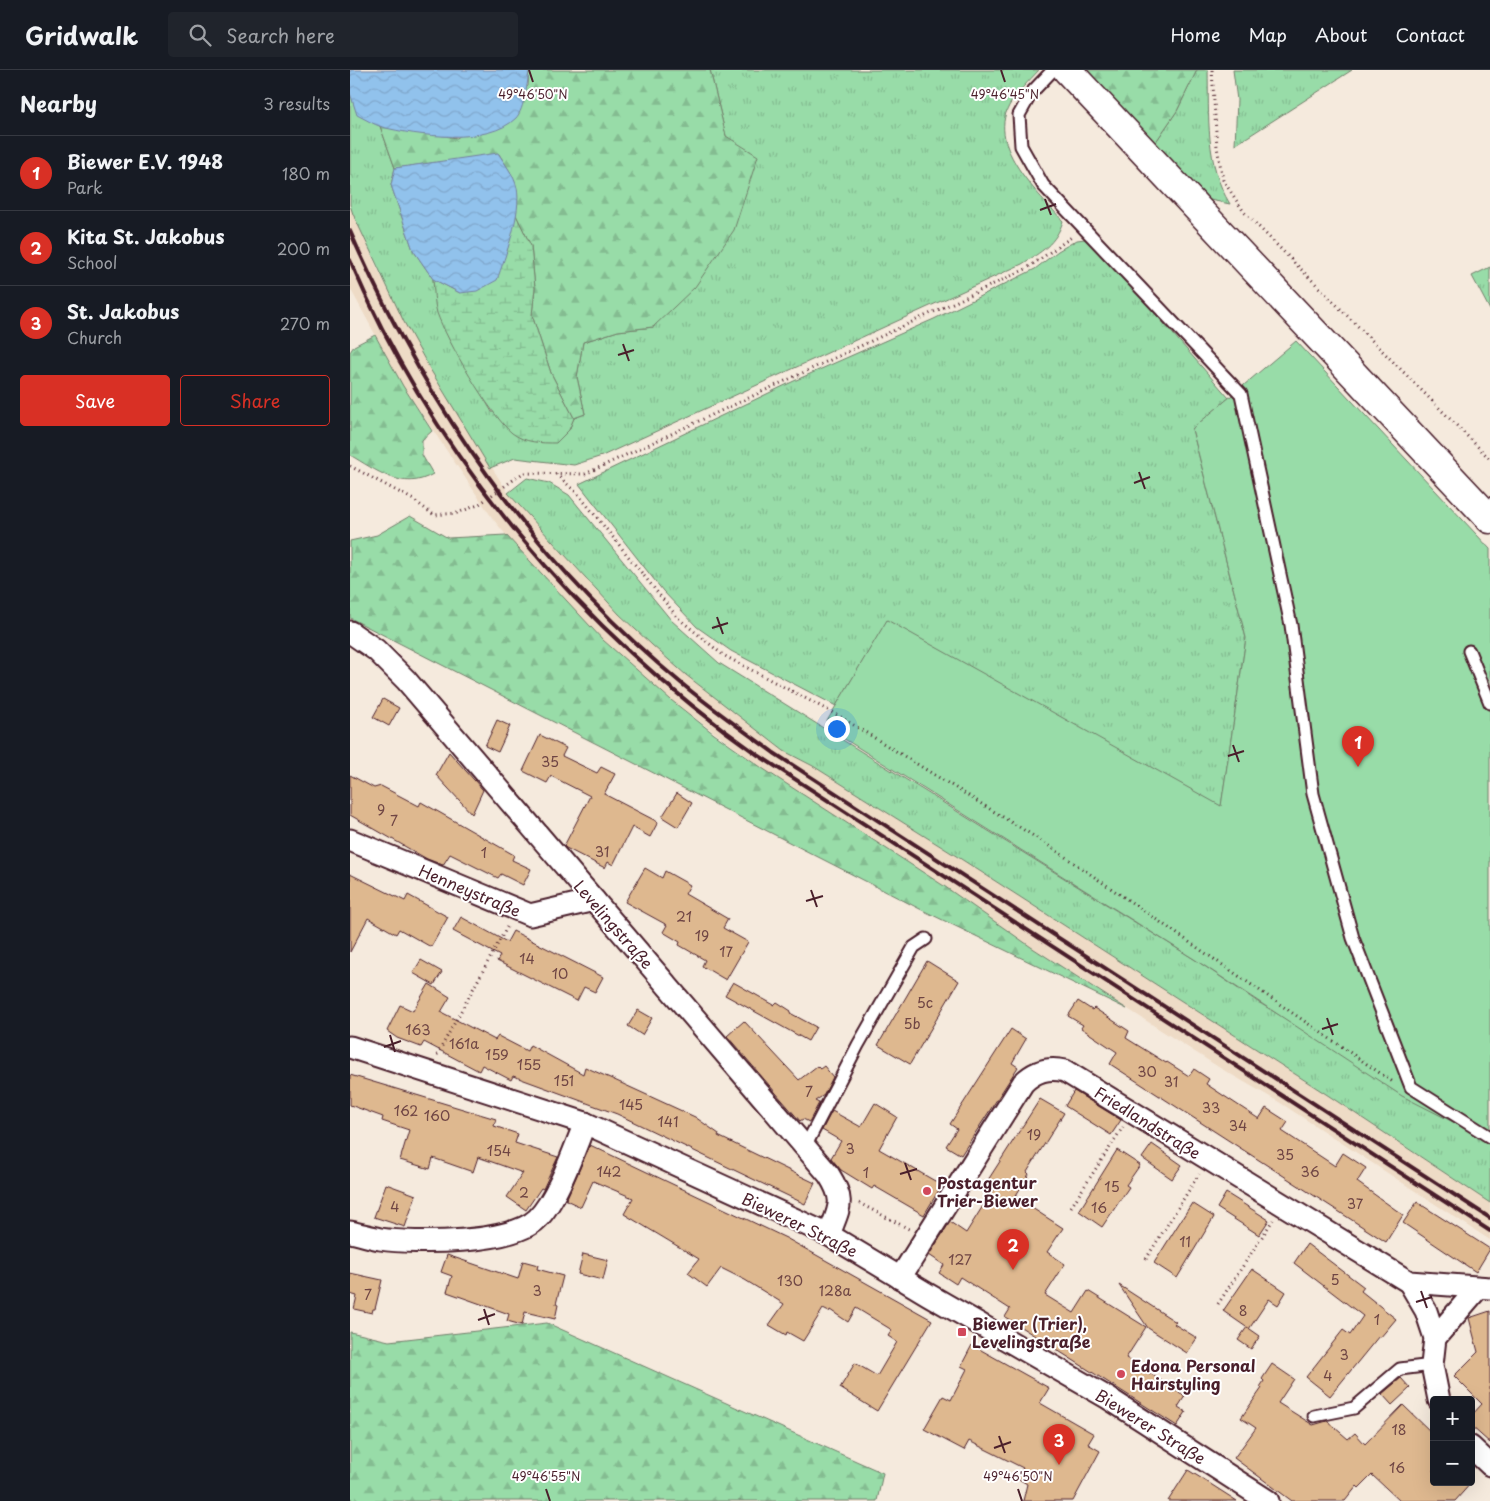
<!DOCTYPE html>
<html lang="en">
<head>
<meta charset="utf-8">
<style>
  body { margin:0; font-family:"Playpen Sans",sans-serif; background:#20242c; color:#f1f3f6 }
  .controls { position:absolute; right:15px; bottom:15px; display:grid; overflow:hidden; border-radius:5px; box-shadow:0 5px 20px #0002 }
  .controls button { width:45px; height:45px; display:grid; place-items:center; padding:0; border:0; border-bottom:1px solid #363941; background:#171b24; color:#f1f3f6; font:25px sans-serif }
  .you { position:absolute; left:486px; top:658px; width:18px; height:18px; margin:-12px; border:4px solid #fff; border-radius:50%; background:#1a73e8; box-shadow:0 0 0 8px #1a73e833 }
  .badge { display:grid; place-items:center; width:32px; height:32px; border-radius:50%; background:#d93025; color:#fff; font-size:16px; font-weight:700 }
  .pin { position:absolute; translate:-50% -41px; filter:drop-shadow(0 1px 2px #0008) }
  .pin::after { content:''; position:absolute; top:26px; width:18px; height:15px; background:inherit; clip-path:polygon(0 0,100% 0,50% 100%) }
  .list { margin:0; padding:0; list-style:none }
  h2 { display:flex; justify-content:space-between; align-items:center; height:65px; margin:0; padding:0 20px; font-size:21px }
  h2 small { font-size:16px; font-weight:400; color:#9ea1a6 }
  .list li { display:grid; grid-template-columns:32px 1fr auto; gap:15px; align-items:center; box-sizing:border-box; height:75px; padding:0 20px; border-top:1px solid #363941 }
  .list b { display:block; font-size:19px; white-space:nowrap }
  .list p { margin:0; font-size:16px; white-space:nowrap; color:#9ea1a6 }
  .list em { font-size:16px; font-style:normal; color:#9ea1a6 }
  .actions { display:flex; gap:10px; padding:15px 20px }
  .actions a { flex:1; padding:11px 0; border:1px solid #d93025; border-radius:5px; text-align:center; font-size:18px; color:#d93025 }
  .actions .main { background:#d93025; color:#fff }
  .icon { flex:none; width:28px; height:28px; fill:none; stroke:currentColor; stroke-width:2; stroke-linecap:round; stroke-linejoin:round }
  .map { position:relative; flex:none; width:1140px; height:1431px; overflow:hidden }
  header { display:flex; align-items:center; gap:30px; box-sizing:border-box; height:70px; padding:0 25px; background:#171b24; border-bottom:1px solid #363941 }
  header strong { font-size:24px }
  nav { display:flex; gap:28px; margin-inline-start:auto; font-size:18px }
  .search { width:350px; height:45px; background:#20242c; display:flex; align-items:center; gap:12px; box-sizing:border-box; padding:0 18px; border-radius:5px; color:#9ea1a6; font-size:19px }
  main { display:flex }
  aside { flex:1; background:#171b24 }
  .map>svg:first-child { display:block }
  .built { fill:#eedbc6 }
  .grass { fill:url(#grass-tufts); stroke:#717e6a }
  .forest { fill:url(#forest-firs); stroke:#717e6a }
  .wetland { fill:url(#wetland-marsh); stroke:#717e6a }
  .garden { fill:#98dca8; stroke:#717e6a }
  .water { fill:url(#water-waves); stroke:#75819f }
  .building { fill:#deb88f; stroke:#4a1f2b }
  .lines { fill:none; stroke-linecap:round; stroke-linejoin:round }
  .lane-casing { stroke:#4a1f2b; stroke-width:15 }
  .street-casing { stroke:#4a1f2b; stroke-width:25 }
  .primary-casing { stroke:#4a1f2b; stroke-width:31 }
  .path { stroke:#4a1f2b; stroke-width:3; stroke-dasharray:1 4; stroke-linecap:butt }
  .lane { stroke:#fff; stroke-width:11 }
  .street { stroke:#fff; stroke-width:21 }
  .primary { stroke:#fff; stroke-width:28 }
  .rail { stroke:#4a1f2b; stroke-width:4 }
  .ticks { fill:none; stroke:#4a1f2b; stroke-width:2 }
  .poi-dot { fill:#d1495b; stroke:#fff; stroke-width:2 }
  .labels { text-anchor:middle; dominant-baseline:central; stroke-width:4; stroke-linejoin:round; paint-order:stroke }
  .number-label { font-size:14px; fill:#6f4544 }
  .street-label { font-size:16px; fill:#4a1f2b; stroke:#fff }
  .poi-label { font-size:16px; font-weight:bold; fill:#4a1f2b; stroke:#fff; text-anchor:start }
  .ticks-label { font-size:12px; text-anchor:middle; fill:#4a1f2b; stroke:#fff; stroke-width:4; stroke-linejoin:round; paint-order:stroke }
</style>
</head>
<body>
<header>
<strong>Gridwalk</strong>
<div class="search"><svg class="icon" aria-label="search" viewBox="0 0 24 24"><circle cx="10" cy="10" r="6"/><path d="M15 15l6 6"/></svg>Search here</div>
<nav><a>Home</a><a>Map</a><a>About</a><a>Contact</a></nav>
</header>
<main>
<aside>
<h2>Nearby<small>3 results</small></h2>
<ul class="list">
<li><span class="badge">1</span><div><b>Biewer E.V. 1948</b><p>Park</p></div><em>180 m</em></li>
<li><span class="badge">2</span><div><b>Kita St. Jakobus</b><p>School</p></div><em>200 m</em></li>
<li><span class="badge">3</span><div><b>St. Jakobus</b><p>Church</p></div><em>270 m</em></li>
</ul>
<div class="actions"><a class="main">Save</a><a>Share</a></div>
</aside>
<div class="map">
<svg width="1140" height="1431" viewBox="0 0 1140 1431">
  <defs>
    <pattern id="grass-tufts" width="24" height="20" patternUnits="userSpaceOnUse" patternTransform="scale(1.25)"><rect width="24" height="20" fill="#98dca8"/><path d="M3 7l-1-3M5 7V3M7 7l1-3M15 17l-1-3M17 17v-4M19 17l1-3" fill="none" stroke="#84bc91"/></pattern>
    <pattern id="forest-firs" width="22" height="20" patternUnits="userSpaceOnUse" patternTransform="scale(1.25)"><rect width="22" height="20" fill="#98dca8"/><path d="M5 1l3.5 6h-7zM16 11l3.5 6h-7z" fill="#84bc91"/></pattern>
    <pattern id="wetland-marsh" width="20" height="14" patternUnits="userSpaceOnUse" patternTransform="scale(1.25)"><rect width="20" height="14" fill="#98dca8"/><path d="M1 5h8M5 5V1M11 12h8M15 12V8" fill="none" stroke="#84bc91"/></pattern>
    <pattern id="water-waves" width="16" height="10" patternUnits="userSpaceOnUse" patternTransform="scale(1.25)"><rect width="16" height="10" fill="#91c2ec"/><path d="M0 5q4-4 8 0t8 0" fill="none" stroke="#7fa6cb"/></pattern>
  </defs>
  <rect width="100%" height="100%" fill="#f5eadd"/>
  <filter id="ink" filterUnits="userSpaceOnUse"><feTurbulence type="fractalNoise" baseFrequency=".02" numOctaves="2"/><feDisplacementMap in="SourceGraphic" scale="10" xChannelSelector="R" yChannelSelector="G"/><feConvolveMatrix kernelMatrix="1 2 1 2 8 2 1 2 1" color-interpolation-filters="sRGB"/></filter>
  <g filter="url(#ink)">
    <polygon class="built" points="0,135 27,198 80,299 158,423 269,544 336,605 434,681 463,696 611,789 976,1024 1140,1133 1140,1170 929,1032 870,998 681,877 594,816 415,700 321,630 253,570 174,487 143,449 53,316 0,218"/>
    <g class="grass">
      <path d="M360 0H689C679 11 666 23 659 36 637 77 689 124 713 151 706 174 691 182 672 194L252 386 224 395 165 388 140 398 80 299 54 252 3 144 0 135V21L12 47 30 56 45 98 41 115 63 180 83 209 87 242 100 271 142 342 219 360 224 348 235 344 227 307 233 272 268 261 304 257 376 66Z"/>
      <path d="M847 0H858C859 46 855 94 880 134L860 130 805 73 827 41Z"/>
      <polygon points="883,0 1002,0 885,75 887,30"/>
      <polygon points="735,169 782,217 879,328 842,359 896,568 871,737 537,551 486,636 381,581 347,557 313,521 229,414 444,311 584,249 685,199 708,181 727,170"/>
      <polygon points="1140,197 1140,240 1122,206"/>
      <polygon points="177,408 199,413 219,425 321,550 369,593 844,889 908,932 1140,1073 1140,1133 976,1024 611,789 463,696 434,681 336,605 302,575 269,544 158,423"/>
    </g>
    <g class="forest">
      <polygon points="179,0 360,0 376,66 408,86 384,160 345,217 303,257 268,261 233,272 227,307 235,344 224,348 201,303 182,245 185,218 181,176 165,143 167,120 162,105 149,84 45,98 30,56 107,68 178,16"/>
      <polygon points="735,0 847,0 827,41 805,73"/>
      <path d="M25 265 53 316 82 361 72 370V385L83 404C53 422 26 400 0 385V282L4 276Z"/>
      <polygon points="60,446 98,468 156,465 253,570 321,630 364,664 415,700 594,816 681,877 777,939 570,839 0,548 0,471 27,465"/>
      <polygon points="197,1253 533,1403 527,1431 0,1431 0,1262 39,1271"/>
    </g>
    <path class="wetland" d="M165 143 181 176 185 218 182 245 201 303 224 348 219 360 206 373C191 373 175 373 162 363 140 345 97 271 87 243 84 233 84 220 83 209L110 223 157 181Z"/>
    <polygon class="garden" points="946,271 1140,479 1140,1073 1117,1059 1052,1026 844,889 474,656 537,550 871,736 896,568 842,359"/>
    <g class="water">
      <path d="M0 0H179C178 11 174 40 166 48 138 76 67 66 32 57 23 54 15 49 7 45L0 23Z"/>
      <path d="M148 83C155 94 164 105 167 118 172 143 155 187 147 210L127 221 110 223 83 209 63 180 41 115 45 98Z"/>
    </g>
    <g class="building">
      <polygon points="33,629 49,638 39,656 23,647"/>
      <polygon points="147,650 160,656 148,682 135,676"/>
      <polygon points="190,665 216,678 212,686 247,703 251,697 265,704 254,724 308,752 300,767 282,757 263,795 258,792 255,798 216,778 214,776 240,726 201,706 197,713 173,701"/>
      <polygon points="99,682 133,720 122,744 86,705"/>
      <polygon points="0,705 24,718 31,716 69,736 71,732 164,785 162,790 181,799 173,815 151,804 148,808 100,784 93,795 77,789 0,745"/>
      <polygon points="327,723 342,733 328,757 312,747"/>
      <polygon points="295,798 312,808 315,801 340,815 335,824 378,849 373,858 398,872 376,910 352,896 355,890 329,875 330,872 313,862 317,855 275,832"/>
      <polygon points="0,804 55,831 58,825 98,847 81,877 49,859 46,864 18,848 0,882"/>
      <polygon points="111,847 157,872 163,861 253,907 245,922 234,917 227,931 147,891 150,886 103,861"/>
      <polygon points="71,890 92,902 84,915 63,903"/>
      <polygon points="577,891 609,911 560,994 528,975"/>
      <polygon points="383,912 424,935 427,932 441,941 440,943 466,957 458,971 375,925"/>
      <polygon points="79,914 100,927 91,942 145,970 148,966 177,981 180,975 233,1004 235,997 260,1008 345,1047 369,1064 368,1066 465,1113 455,1134 267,1044 163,1006 161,1010 132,995 129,1001 74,972 71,977 47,968 37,961 50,935 63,941"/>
      <polygon points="728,931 742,940 744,938 779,961 776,968 816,993 817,992 839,1006 844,999 859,1009 856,1014 909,1049 916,1038 938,1052 932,1061 985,1096 993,1083 1016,1098 1007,1112 1053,1145 1036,1172 760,994 767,982 731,958 733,955 718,946"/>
      <polygon points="288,940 302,948 292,965 278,956"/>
      <polygon points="394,951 449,1010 467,996 470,999 474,996 483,1007 474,1025 465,1031 469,1033 459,1052 453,1049 450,1051 377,966"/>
      <polygon points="661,959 676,969 662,993 668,997 611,1085 596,1076 607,1059 600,1054"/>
      <polygon points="0,1005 146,1049 144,1056 168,1064 165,1073 208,1087 193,1119 191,1118 176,1140 157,1127 173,1103 128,1087 123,1102 83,1088 80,1099 50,1090 59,1060 32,1051 33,1047 0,1035"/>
      <polygon points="724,1021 771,1050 761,1065 715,1036"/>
      <polygon points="690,1029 714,1043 677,1102 679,1104 665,1127 713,1158 697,1182 715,1194 695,1225 724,1243 738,1221 796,1257 776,1288 835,1326 828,1337 836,1342 827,1356 655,1247 660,1239 610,1207 606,1214 589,1203 594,1195 579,1185 600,1152 616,1163 646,1115 638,1110"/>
      <polygon points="525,1033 547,1047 529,1079 592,1115 574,1145 524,1116 522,1119 491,1100 481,1088 491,1071 472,1060 482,1041 511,1057"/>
      <polygon points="802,1074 832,1095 822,1109 792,1088"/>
      <polygon points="240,1075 436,1168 582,1250 527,1341 490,1318 505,1293 527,1306 547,1272 538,1266 542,1260 506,1238 498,1252 480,1240 479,1242 473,1239 453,1271 437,1262 436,1265 419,1255 434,1234 395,1210 371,1198 357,1217 338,1203 349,1189 274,1144 283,1128 243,1111 231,1137 216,1130"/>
      <polygon points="767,1080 790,1095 776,1115 779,1117 752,1157 729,1141"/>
      <polygon points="36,1114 66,1125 55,1157 24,1147"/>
      <polygon points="876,1123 919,1150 909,1165 867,1138"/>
      <polygon points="1067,1132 1140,1179 1126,1202 1053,1153"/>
      <polygon points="842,1133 864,1147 827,1208 804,1193"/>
      <polygon points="957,1174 1014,1217 1011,1221 1046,1249 1030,1268 1029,1266 980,1326 956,1307 993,1260 1000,1265 1013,1246 944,1193"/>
      <polygon points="233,1184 258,1190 253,1210 228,1204"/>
      <polygon points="97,1185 168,1209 173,1191 188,1195 187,1199 213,1206 206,1234 208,1235 205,1249 175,1242 172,1255 157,1251 159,1244 97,1222 102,1206 91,1202"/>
      <polygon points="902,1199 936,1222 928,1235 919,1229 899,1259 873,1241"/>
      <polygon points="0,1203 32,1210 25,1239 23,1239 22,1243 4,1239 7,1226 0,1224"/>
      <polygon points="769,1215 826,1252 824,1254 847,1268 837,1283 798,1258"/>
      <polygon points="1140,1241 1140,1373 1121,1356 1121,1346 1132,1334 1104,1306 1128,1282 1119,1248"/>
      <polygon points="897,1257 910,1266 901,1279 888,1270"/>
      <polygon points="622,1275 699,1318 690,1333 744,1364 738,1374 750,1381 723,1431 673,1431 677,1414 667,1408 673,1398 619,1371 614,1380 574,1359 593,1326 601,1330 617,1299 611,1296"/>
      <polygon points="922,1294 944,1309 928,1333 963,1355 977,1351 998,1369 1005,1363 1015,1374 1053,1335 1084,1365 1084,1412 1122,1412 1105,1431 1050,1431 1022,1405 1009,1418 1007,1416 995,1431 942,1431 884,1388 906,1358 891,1348 912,1318 910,1317 914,1311 912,1309"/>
      <polygon points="1051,1308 1060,1318 1042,1335 1032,1324"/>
      <polygon points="838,1400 862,1415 887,1431 818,1431"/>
    </g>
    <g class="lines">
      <defs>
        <g id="lane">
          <polyline points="703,0 682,22 669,45 671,76 693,115 891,324 941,555 963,724 1003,868 1061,1017 1140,1067"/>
          <polyline points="1119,581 1140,633"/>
          <polyline points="455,1077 508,975 564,877 576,869"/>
          <polyline points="964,1346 1004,1338 1050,1299 1082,1295"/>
        </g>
        <g id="street">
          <path d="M0 562 26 580 56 610 479 1105C496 1132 489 1137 479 1165"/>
          <polyline points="0,770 180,845 244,830"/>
          <polyline points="0,977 235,1053 479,1165 579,1225 758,1328 918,1431"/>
          <path d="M0 1162C10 1164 20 1167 30 1169 64 1174 162 1174 187 1149 207 1130 224 1080 235 1053"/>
          <path d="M550 1208 673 1013C685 1001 698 997 715 1001L1059 1212 1140 1218"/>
          <polyline points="1059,1212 1076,1241 1085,1268 1082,1295 1089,1330"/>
          <polyline points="1085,1268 1128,1218"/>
          <polyline points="1121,1377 1140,1395"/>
        </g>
        <polyline id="primary" points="717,0 1140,449"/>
      </defs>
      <use href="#lane" class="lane-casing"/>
      <use href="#street" class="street-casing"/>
      <use href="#primary" class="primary-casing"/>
      <g class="path">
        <polyline points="862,0 867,77 873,110 894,142 1140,389"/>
        <polyline points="0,396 62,429 84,445 107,443 128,435 173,403 235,404 676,199 723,166"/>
        <polyline points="206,404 228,424 328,548 373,585 489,646 695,773 1043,1012"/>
        <polyline points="87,985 157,857"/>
        <polyline points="509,1133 559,1159"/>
        <polyline points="721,1137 773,1057"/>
        <polyline points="796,1189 849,1104"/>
        <polyline points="868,1234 923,1150"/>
        <polyline points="0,1429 2,1431"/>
      </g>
      <use href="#lane" class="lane"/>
      <use href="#street" class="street"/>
      <use href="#primary" class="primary"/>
      <g class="rail">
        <path d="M0 161C75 334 184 492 331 613 361 638 393 660 424 683L1140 1148"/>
        <path d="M0 190C85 389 231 561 408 685L1140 1161"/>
      </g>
    </g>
  </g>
  <path class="ticks" d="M179 0 183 12M651 0 655 12M695 129 701 145M690 140 706 134M273 274 279 291M268 285 284 280M789 402 795 419M784 413 800 407M367 547 373 564M362 558 378 553M883 675 889 692M878 686 894 681M461 820 467 837M456 831 473 826M977 948 983 965M972 959 988 954M40 965 45 982M34 977 51 971M555 1093 561 1110M550 1104 567 1099M1071 1221 1077 1238M1066 1232 1082 1227M134 1239 139 1255M128 1250 145 1244M649 1366 655 1383M644 1378 661 1372M196 1419 200 1431M668 1419 672 1431"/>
  <g class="poi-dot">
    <circle cx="577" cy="1121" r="5"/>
    <rect x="607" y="1257" width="10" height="10" rx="2.5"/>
    <circle cx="771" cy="1304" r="5"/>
  </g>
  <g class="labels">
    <g class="number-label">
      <text x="200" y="691">35</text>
      <text x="31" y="739">9</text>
      <text x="44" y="750">7</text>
      <text x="252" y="781">31</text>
      <text x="134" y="782">1</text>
      <text x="334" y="846">21</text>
      <text x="352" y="865">19</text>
      <text x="376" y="881">17</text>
      <text x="177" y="888">14</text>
      <text x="210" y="903">10</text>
      <text x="575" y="932">5c</text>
      <text x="562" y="953">5b</text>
      <text x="68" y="959">163</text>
      <text x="114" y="973">161a</text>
      <text x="147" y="984">159</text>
      <text x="179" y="994">155</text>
      <text x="797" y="1001">30</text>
      <text x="214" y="1010">151</text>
      <text x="821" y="1011">31</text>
      <text x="459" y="1021">7</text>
      <text x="281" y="1034">145</text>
      <text x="861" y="1037">33</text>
      <text x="56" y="1040">162</text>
      <text x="87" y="1045">160</text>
      <text x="318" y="1051">141</text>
      <text x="888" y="1055">34</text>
      <text x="684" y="1064">19</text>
      <text x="500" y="1078">3</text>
      <text x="149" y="1080">154</text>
      <text x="935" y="1084">35</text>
      <text x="259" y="1101">142</text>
      <text x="960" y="1101">36</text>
      <text x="516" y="1102">1</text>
      <text x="762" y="1116">15</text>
      <text x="174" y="1122">2</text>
      <text x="1005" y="1133">37</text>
      <text x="45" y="1136">4</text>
      <text x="749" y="1137">16</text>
      <text x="835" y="1171">11</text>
      <text x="610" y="1189">127</text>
      <text x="985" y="1209">5</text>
      <text x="440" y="1210">130</text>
      <text x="187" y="1220">3</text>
      <text x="485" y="1220">128a</text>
      <text x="18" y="1224">7</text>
      <text x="893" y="1240">8</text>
      <text x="1027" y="1249">1</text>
      <text x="994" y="1284">3</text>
      <text x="978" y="1305">4</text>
      <text x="1049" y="1359">18</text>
      <text x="1047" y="1397">16</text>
    </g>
    <g class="street-label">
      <text transform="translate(120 820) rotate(23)">Henneystraße</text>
      <text transform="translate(264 854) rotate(49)">Levelingstraße</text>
      <text transform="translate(798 1052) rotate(32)">Friedlandstraße</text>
      <text transform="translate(450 1154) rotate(26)">Biewerer Straße</text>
      <text transform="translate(801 1356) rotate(32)">Biewerer Straße</text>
    </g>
    <g class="poi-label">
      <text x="587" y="1112">Postagentur<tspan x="587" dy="18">Trier-Biewer</tspan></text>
      <text x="622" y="1253">Biewer (Trier),<tspan x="622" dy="18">Levelingstraße</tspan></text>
      <text x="781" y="1295">Edona Personal<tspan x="781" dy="18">Hairstyling</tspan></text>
    </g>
  </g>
  <g class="ticks-label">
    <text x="183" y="29">49°46'50"N</text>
    <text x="655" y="29">49°46'45"N</text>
    <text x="196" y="1411">49°46'55"N</text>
    <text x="668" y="1411">49°46'50"N</text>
  </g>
</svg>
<div class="controls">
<button>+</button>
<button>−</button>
</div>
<div class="you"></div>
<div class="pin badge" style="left:1008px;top:697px">1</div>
<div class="pin badge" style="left:663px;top:1200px">2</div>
<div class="pin badge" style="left:709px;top:1395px">3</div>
</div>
</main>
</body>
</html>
